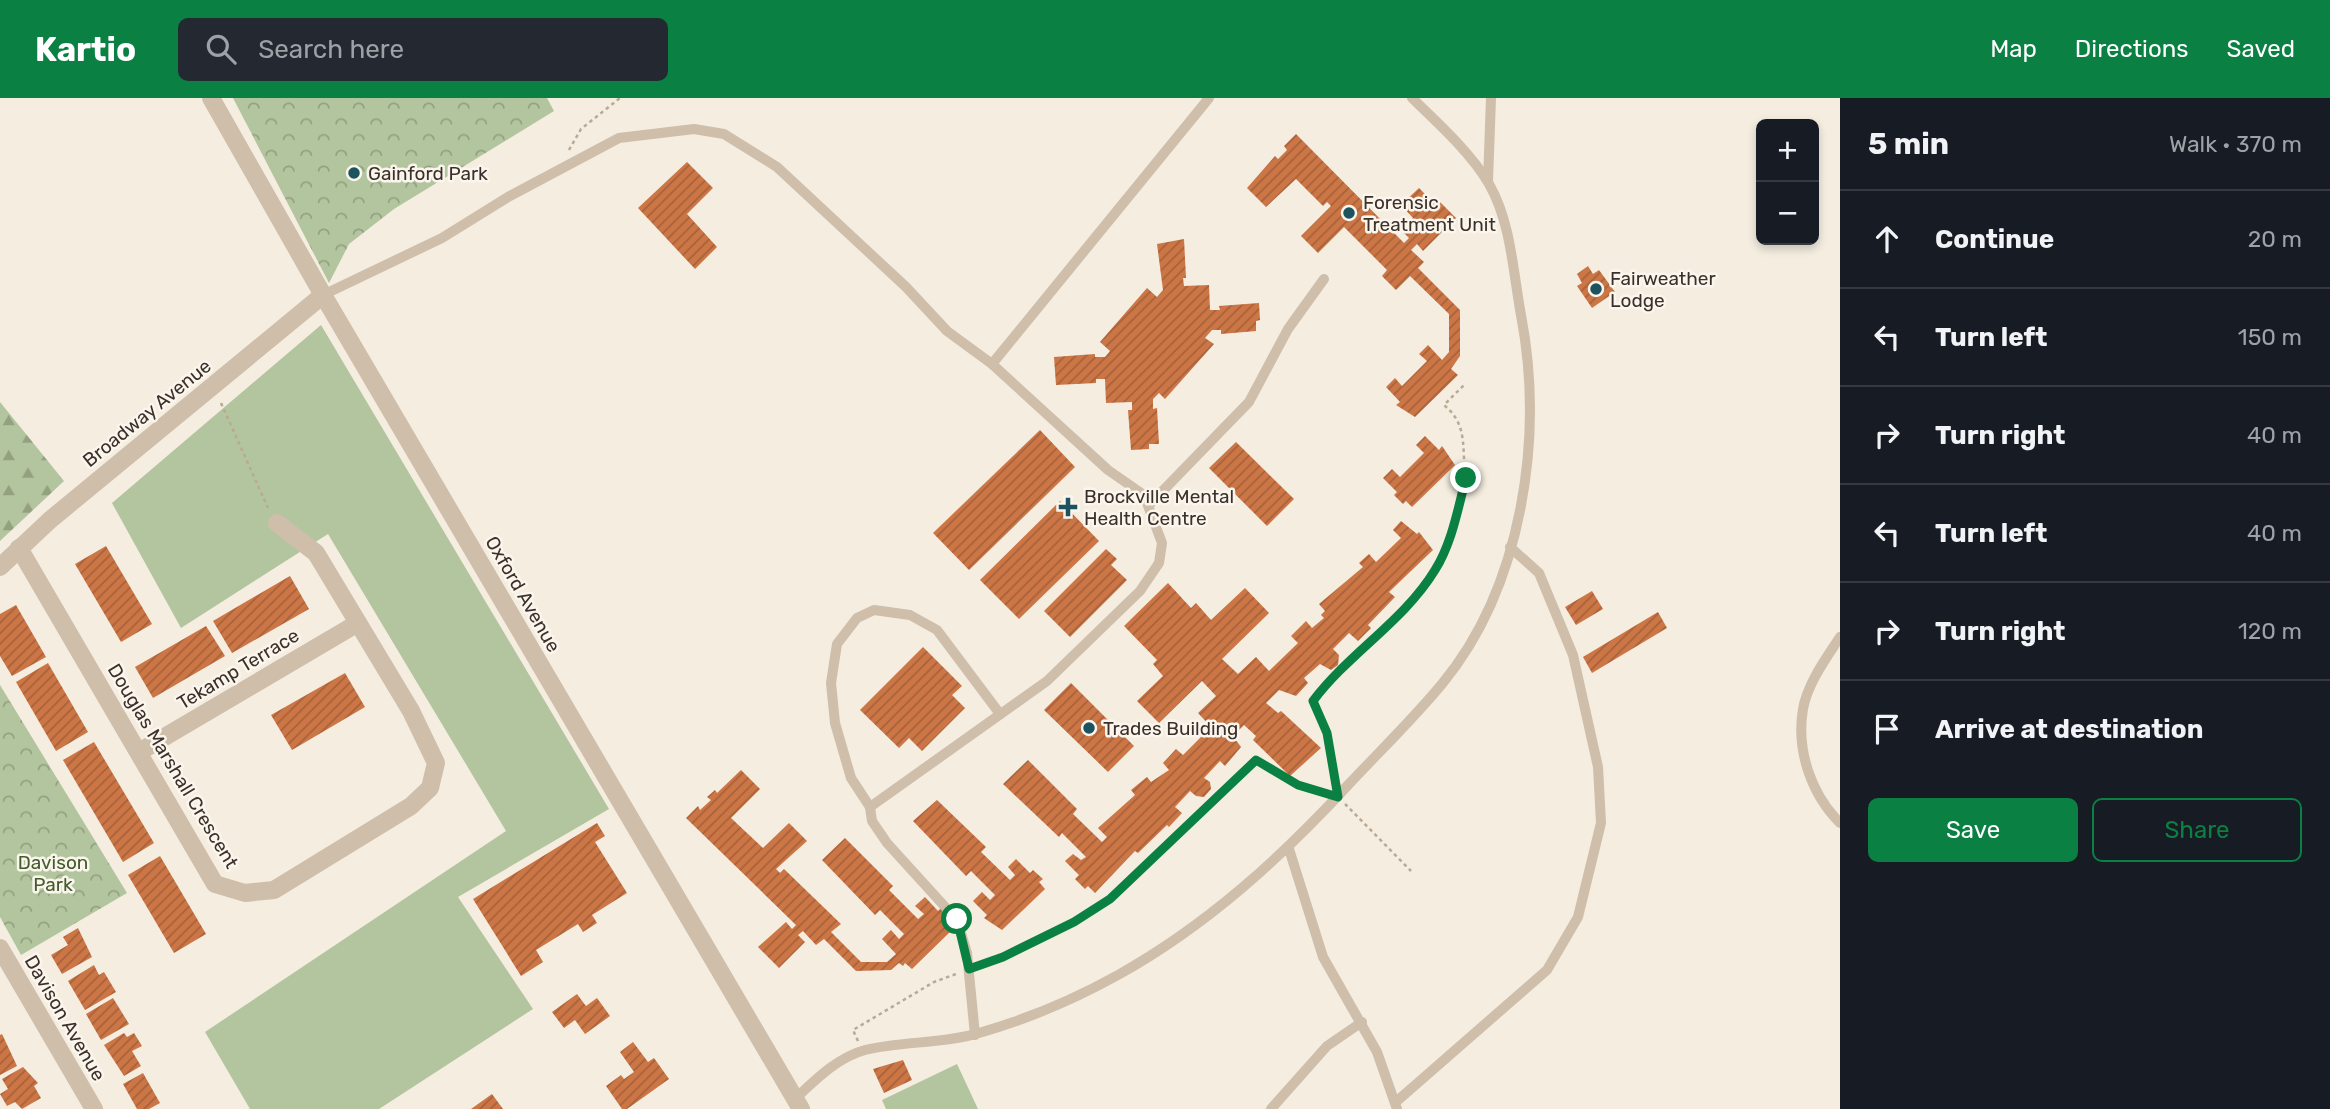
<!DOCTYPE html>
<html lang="en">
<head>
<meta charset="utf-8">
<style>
  body { margin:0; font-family:Rubik,sans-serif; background:#242831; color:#f1f3f6 }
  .controls { position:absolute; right:21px; top:21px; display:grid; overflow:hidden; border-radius:10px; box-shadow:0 4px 10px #0003 }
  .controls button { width:63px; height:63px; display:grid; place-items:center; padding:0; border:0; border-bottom:2px solid #363941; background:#171b24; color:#f1f3f6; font:35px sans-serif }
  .stop { position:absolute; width:21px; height:21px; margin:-16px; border:5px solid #0b8043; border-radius:50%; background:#fff }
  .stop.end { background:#0b8043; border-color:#fff; box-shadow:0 2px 7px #0008 }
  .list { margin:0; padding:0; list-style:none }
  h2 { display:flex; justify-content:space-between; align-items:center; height:91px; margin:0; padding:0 28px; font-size:30px }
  h2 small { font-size:23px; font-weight:400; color:#9ea1a6 }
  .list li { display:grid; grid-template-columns:46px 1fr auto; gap:21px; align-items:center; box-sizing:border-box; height:98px; padding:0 28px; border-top:2px solid #363941 }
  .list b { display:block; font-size:26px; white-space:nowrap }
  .list em { font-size:23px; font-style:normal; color:#9ea1a6 }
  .actions { display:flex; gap:14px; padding:21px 28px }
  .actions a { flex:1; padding:16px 0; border:2px solid #0b8043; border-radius:10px; text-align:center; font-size:24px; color:#0b8043 }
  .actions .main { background:#0b8043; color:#fff }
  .icon { flex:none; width:38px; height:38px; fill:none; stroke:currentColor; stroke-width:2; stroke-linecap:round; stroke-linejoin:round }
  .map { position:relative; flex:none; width:1840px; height:1011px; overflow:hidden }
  header { display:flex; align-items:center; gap:42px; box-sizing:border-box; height:98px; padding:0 35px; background:#0b8043; color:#fff }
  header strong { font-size:33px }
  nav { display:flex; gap:38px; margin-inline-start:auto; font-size:24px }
  .search { width:490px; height:63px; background:#242831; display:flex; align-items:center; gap:18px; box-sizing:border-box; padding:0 24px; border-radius:10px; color:#9ea1a6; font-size:26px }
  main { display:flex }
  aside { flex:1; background:#171b24 }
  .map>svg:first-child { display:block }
  .grass { fill:#b3c59e }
  .forest { fill:url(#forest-firs) }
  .park { fill:url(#park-crowns) }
  .building { fill:url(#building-hatch) }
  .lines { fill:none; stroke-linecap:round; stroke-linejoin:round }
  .path { stroke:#baa994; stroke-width:2.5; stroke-dasharray:3.5 3.5; stroke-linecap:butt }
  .service { stroke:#cebeaa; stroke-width:10 }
  .minor { stroke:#cebeaa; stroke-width:18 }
  .tertiary { stroke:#cebeaa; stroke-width:18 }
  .route { stroke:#0b8043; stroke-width:9 }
  .poi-dot { fill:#1d535f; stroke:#fbf6ed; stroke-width:2.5 }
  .labels { text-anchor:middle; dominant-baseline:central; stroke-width:5; stroke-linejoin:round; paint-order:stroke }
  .poi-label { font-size:19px; fill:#3b312a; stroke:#fbf6ed; text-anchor:start }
  .street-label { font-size:19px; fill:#3b312a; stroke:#fbf6ed }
  .park-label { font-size:19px; fill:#445b2c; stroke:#fbf6ed }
</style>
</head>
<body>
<header>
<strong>Kartio</strong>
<div class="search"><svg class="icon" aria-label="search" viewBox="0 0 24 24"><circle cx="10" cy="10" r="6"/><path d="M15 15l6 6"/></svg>Search here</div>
<nav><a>Map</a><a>Directions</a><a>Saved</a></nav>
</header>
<main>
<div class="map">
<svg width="1840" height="1011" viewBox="0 0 1840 1011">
  <defs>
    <pattern id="forest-firs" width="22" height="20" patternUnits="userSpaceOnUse" patternTransform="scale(1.75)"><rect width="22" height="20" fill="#b3c59e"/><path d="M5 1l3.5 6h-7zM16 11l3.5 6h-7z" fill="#93a181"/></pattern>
    <pattern id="park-crowns" width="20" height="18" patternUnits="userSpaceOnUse" patternTransform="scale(1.75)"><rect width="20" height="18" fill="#b3c59e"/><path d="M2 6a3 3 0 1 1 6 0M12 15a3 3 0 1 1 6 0" fill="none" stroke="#93a181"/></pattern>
    <pattern id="building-hatch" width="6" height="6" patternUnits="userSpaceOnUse" patternTransform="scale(1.75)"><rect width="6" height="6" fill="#cc7646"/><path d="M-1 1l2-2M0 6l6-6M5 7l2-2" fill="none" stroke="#a7613b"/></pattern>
  </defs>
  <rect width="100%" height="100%" fill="#f4ede0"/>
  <g class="grass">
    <polygon points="321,227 609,711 458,799 533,911 379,1011 250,1011 205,934 506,733 328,436 181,530 112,405"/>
    <polygon points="957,966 978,1011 886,1011 882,1002"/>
  </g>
  <polygon class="forest" points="0,304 64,383 0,443"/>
  <g class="park">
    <polygon points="233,0 547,0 554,13 394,111 349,146 329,185"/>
    <polygon points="0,587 127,795 21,857 0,819"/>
  </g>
  <g class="building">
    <polygon points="1296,36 1404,145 1409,140 1401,132 1413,120 1401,107 1419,90 1432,103 1435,99 1456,120 1423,153 1417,146 1411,152 1424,164 1418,170 1460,212 1460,258 1451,271 1458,277 1415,319 1396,307 1400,304 1386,289 1395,280 1402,288 1427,263 1419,256 1428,247 1442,262 1449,254 1449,216 1410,178 1396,192 1382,178 1387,172 1344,129 1318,155 1301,138 1331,108 1327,104 1323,108 1296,81 1266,109 1247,90 1275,58 1278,61 1287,52 1284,48"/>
    <polygon points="687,64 713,90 687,116 717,149 695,171 638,110"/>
    <polygon points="1184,141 1186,180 1183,180 1184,188 1209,187 1210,212 1220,212 1219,208 1259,205 1260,222 1256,223 1256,233 1221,236 1221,232 1212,232 1205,240 1214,246 1165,301 1159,295 1153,301 1153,311 1157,310 1159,346 1149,346 1149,351 1131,352 1128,312 1132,312 1132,304 1106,305 1105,281 1096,281 1096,285 1056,287 1054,259 1095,256 1095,259 1105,259 1110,253 1100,244 1147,190 1157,199 1163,192 1157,146"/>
    <polygon points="1588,168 1593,176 1599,172 1615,194 1592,210 1577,188 1582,185 1577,176"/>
    <polygon points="1040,332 1075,369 969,472 933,435"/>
    <polygon points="1425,338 1439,352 1442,348 1455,367 1412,409 1406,403 1403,406 1394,397 1397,394 1383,380 1392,371 1400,379 1424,355 1416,347"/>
    <polygon points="1236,344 1294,401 1267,428 1209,370"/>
    <polygon points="1060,403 1099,443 1019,521 980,482"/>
    <polygon points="1401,423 1417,436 1419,434 1433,452 1389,494 1395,499 1368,527 1371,530 1358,543 1349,535 1333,551 1339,557 1338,567 1331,572 1320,566 1304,580 1308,585 1296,598 1279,592 1266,605 1278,615 1281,613 1321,650 1290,678 1253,642 1256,638 1244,627 1233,638 1241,649 1225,668 1220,663 1204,680 1210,684 1211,691 1204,699 1196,698 1190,693 1175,709 1182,715 1169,729 1167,727 1138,755 1135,753 1095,795 1088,788 1085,791 1075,781 1079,777 1065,763 1073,756 1081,762 1086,759 1062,735 1059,739 1003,686 1028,662 1077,711 1073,716 1102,744 1107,739 1098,730 1135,697 1131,692 1147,679 1151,684 1169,672 1163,665 1176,651 1183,657 1211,629 1198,615 1216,598 1202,583 1159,625 1137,603 1163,578 1153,566 1157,562 1124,528 1168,485 1191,510 1196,505 1211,522 1245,490 1269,515 1222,561 1238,576 1256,559 1269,573 1298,545 1291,538 1306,523 1312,530 1324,520 1321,517 1325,513 1319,506 1363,469 1359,465 1369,456 1376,464 1401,440 1393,432"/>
    <polygon points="106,448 152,526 121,544 75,466"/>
    <polygon points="1106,451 1117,461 1111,467 1127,482 1070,539 1044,513"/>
    <polygon points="290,478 309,511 232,555 213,523"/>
    <polygon points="1592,493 1603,511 1576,527 1565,509"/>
    <polygon points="16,507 46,559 12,578 0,558 0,516"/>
    <polygon points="1658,514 1667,530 1592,575 1583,559"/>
    <polygon points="206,528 225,558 153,600 135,569"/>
    <polygon points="923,549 962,588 952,597 965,610 922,653 909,640 899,650 860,612"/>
    <polygon points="48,565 88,634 56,653 16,584"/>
    <polygon points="345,575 365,609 292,652 271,617"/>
    <polygon points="1071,585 1134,648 1108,674 1044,612"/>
    <polygon points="94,644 154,745 123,764 63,662"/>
    <polygon points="741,672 760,691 731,720 763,750 789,725 807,743 776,771 780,775 784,771 841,826 831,834 861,864 887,864 896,856 882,841 891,832 899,841 904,836 880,812 875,817 822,762 845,740 893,788 889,792 918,821 924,816 915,808 925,799 938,813 942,809 951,819 947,822 955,829 912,871 905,865 903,868 899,865 891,872 856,873 824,841 816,847 803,833 798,837 805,844 779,870 758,849 786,824 792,831 796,827 686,720 698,708 700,712 711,702 707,699 715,692 717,695"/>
    <polygon points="937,702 986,749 981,754 1010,782 1015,777 1008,769 1016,761 1030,775 1033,772 1043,781 1039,784 1045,791 1002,832 984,820 987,817 973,803 982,794 990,802 995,797 971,773 966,778 913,723"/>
    <polygon points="597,725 605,738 595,744 627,795 592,817 597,825 583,834 578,826 536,852 543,864 521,878 473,801"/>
    <polygon points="160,758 206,836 174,855 128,777"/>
    <polygon points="78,830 92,859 62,876 51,857 68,847 63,839"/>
    <polygon points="94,867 99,877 104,874 116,894 85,912 68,883"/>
    <polygon points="577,896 586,908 597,900 610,918 585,936 575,922 564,930 552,914"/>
    <polygon points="113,900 129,926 101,942 86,916"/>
    <polygon points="124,935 127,939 134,935 142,948 132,953 141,968 124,978 104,947"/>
    <polygon points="2,936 17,968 0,977 0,937"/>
    <polygon points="633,944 648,964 654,960 669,981 627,1011 622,1011 606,988 621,977 624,981 634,974 620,954"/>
    <polygon points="903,962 912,982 884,995 873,971"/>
    <polygon points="23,969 38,985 34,988 41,1000 22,1011 15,1004 7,1008 0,996 8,991 2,981"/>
    <polygon points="143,975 160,1005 149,1011 137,1011 123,986"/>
    <polygon points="492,996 503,1011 471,1011"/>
  </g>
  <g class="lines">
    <g class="path">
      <polyline points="569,52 581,31 620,0"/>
      <polyline points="221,305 268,410"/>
      <path d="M1334 683 1327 635 1313 603C1364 534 1432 508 1456 418 1461 398 1466 381 1464 360 1463 337 1462 322 1444 307L1465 286"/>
      <polyline points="1345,706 1411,773"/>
      <polyline points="982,867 1074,824 1110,801 1256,661 1298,687 1325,695"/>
      <polyline points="858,943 853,932 934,884 956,876"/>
    </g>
    <g class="service">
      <polyline points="1488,83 1491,0"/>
      <polyline points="323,197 442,140 508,99 619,40 694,31 724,36 777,69 906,189 947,233 992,266 1108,372 1144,397 1162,445 1159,465 1140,493 1047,583 870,709 872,723 887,745 957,822 967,855 975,937"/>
      <polyline points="992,266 1209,0"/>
      <polyline points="1149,407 1249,304 1288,231 1324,181"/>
      <path d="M1840 539C1827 559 1807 586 1803 611 1796 652 1811 696 1840 725"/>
      <polyline points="870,709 851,680 835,625 831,585 837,546 857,520 874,512 910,517 937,532 1000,616"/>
      <polyline points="1289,751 1323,859 1377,954 1397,1011"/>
      <path d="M795 1001C815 982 838 959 865 952 902 943 942 946 979 935 1028 921 1073 902 1118 877 1206 828 1281 760 1349 686 1380 653 1413 621 1442 586 1523 488 1544 338 1521 217 1513 174 1511 124 1489 86 1472 56 1437 24 1412 0"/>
      <polyline points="1397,1003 1547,872 1578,819 1601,725 1598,669 1573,557 1539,475 1510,449"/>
      <polyline points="1271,1011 1327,948 1362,924"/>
    </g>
    <g class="minor">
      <polyline points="19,450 215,786 245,795 274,792 411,708 430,690 436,665 411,613 316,455 277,425"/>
      <polyline points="0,469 50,422 323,197"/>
      <polyline points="139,654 358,525"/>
      <polyline points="0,850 94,1011"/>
    </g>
    <polyline class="tertiary" points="211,0 323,197 801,1011"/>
  </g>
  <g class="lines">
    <path class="route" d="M957 821 969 871 1003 859 1074 824 1110 801 1256 662 1298 687 1338 699 1327 635 1313 603C1349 555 1404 523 1435 472 1452 445 1458 410 1466 380"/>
  </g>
  <g class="poi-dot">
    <circle cx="354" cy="75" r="7"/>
    <circle cx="1349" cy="115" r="7"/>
    <circle cx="1596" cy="191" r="7"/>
    <path d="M1064.5 398.5h7v7h7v7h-7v7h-7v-7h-7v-7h7z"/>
    <circle cx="1089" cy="630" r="7"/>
  </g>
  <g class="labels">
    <g class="poi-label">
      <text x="368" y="75">Gainford Park</text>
      <text x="1363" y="104">Forensic<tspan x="1363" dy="22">Treatment Unit</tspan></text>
      <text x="1610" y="180">Fairweather<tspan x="1610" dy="22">Lodge</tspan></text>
      <text x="1084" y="398">Brockville Mental<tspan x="1084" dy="22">Health Centre</tspan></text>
      <text x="1103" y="630">Trades Building</text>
    </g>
    <g class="street-label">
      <text transform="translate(147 315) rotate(-39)">Broadway Avenue</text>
      <text transform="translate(523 496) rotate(60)">Oxford Avenue</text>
      <text transform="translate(238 571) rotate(-31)">Tekamp Terrace</text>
      <text transform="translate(173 668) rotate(59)">Douglas Marshall Crescent</text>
      <text transform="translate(65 920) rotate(60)">Davison Avenue</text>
    </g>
    <g class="park-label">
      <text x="53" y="764">Davison<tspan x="53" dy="22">Park</tspan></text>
    </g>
  </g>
</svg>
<div class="controls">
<button>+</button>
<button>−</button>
</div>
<div class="stop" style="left:957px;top:821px"></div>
<div class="stop end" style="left:1466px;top:380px"></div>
</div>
<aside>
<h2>5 min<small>Walk · 370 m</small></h2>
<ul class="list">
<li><svg class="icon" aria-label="ahead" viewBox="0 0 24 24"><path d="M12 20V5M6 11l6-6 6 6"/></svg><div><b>Continue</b></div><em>20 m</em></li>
<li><svg class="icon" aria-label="left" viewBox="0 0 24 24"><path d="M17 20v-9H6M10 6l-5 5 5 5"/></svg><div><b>Turn left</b></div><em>150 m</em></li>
<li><svg class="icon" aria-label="right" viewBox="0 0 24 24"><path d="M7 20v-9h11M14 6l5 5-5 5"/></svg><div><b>Turn right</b></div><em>40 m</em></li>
<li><svg class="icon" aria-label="left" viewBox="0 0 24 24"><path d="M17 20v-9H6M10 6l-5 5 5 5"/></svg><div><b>Turn left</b></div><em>40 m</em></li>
<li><svg class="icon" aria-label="right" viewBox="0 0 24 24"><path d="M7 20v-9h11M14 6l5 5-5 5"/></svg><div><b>Turn right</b></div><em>120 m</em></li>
<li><svg class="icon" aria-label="arrive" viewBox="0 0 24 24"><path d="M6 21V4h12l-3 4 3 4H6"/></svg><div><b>Arrive at destination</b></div></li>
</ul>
<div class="actions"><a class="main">Save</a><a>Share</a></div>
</aside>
</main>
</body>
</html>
